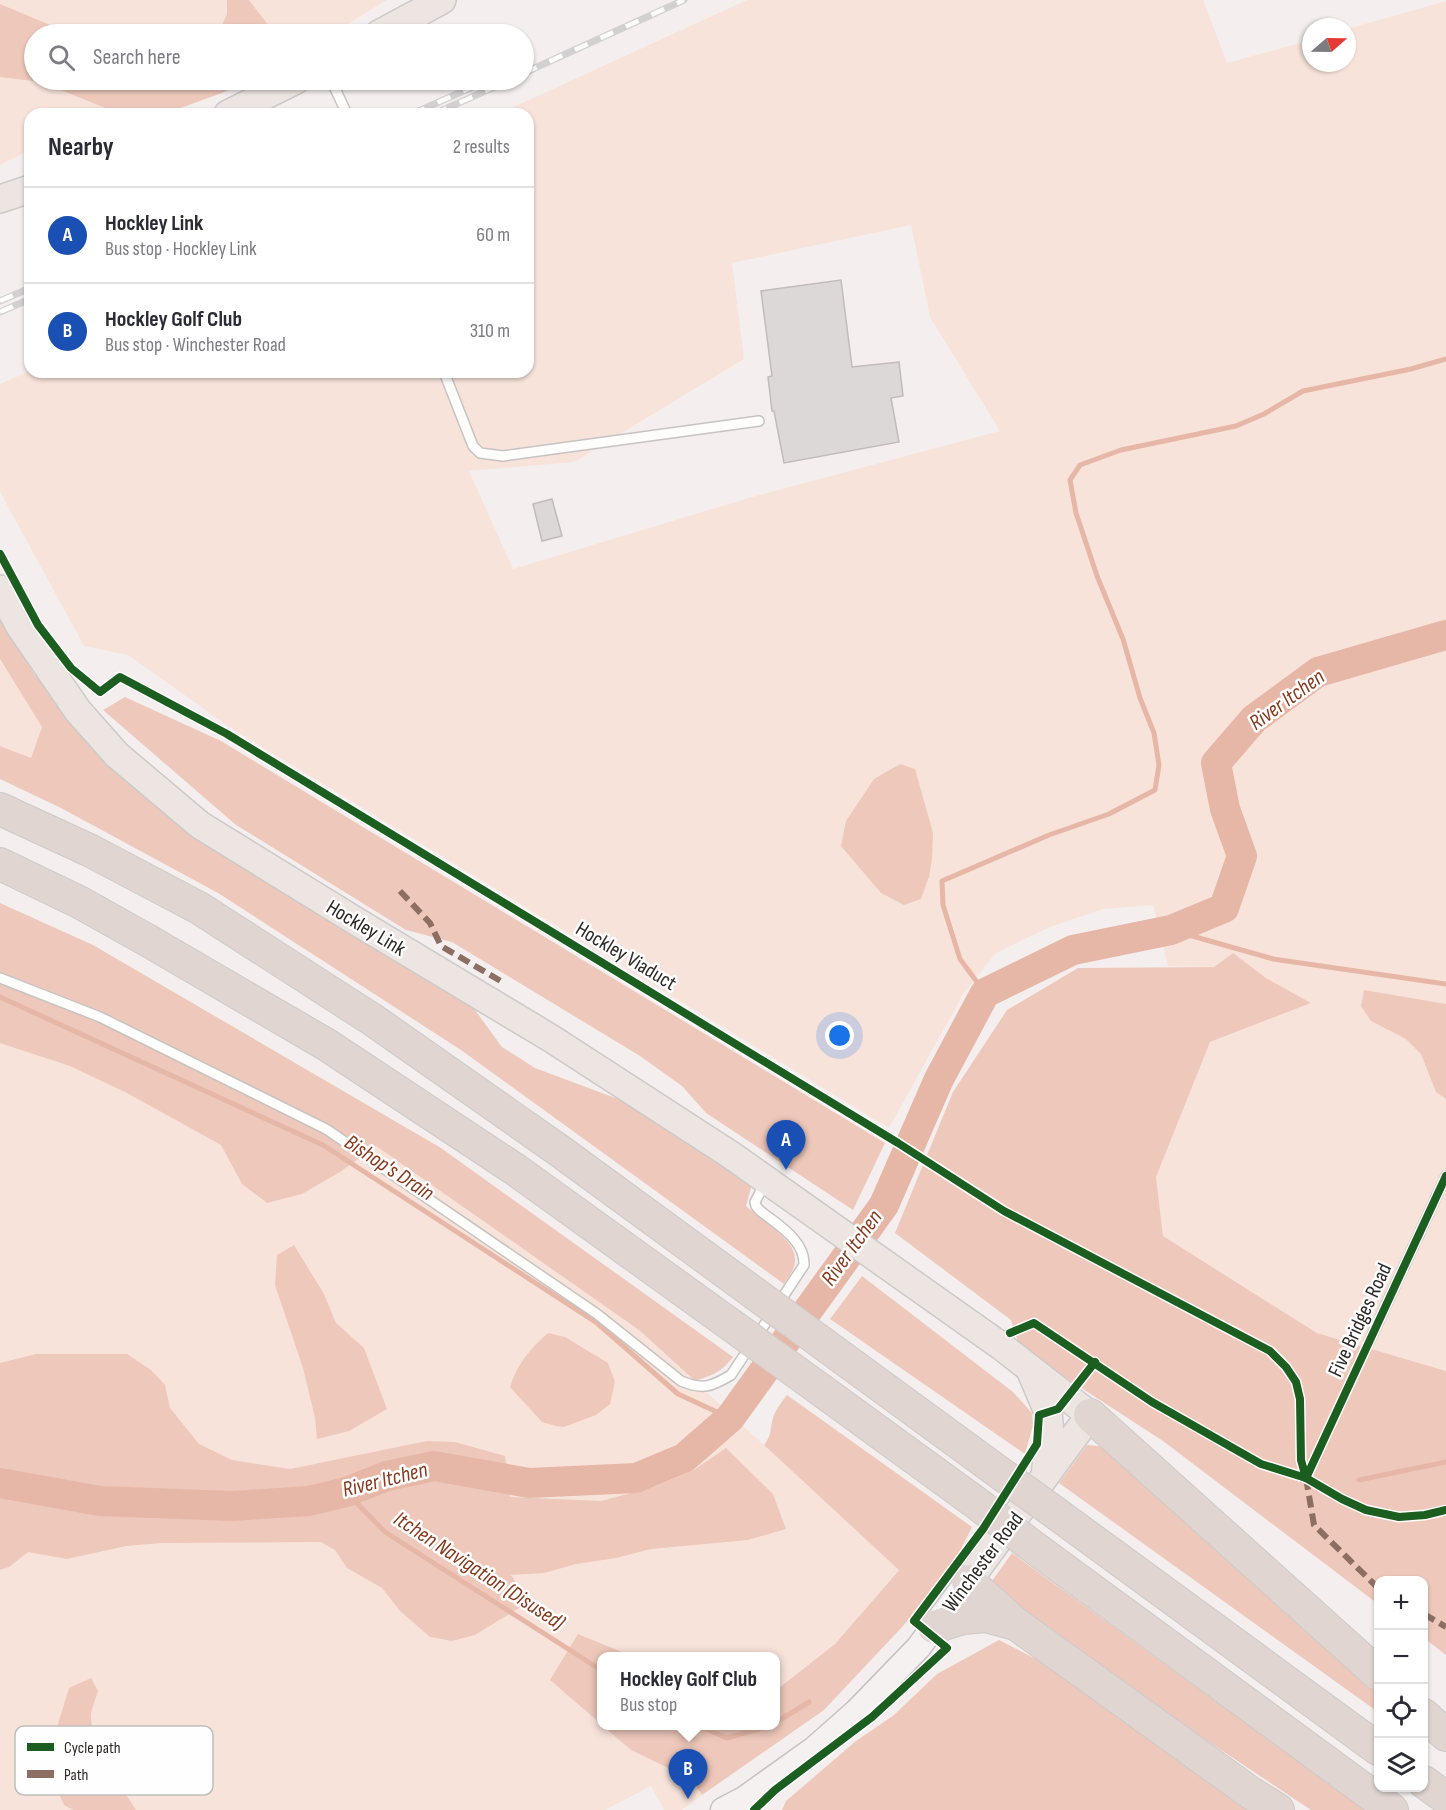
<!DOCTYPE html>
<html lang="en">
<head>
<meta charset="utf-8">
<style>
  body { margin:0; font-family:"Sofia Sans Condensed",sans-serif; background:#f7f7f7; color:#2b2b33 }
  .controls { position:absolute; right:18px; bottom:18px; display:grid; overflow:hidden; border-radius:12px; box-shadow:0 2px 4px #0004 }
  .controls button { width:54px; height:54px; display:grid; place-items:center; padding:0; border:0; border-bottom:2px solid #e1e1e2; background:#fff; color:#2b2b33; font:30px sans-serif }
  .compass { position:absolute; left:1302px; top:18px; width:54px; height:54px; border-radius:50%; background:#fff; box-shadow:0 2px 4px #0004; rotate:70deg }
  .you { position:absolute; left:840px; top:1036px; width:21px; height:21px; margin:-15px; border:4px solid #fff; border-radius:50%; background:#1a73e8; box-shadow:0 0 0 9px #1a73e833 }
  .badge { display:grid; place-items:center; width:39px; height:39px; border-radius:50%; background:#db2777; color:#fff; font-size:20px; font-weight:700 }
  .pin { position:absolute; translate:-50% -50px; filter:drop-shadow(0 2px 3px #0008) }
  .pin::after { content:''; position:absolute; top:32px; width:21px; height:18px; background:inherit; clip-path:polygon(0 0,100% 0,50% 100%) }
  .popup { position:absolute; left:597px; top:1652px; width:183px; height:78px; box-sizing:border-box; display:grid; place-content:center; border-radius:12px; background:#fff; filter:drop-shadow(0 2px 4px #0005); font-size:20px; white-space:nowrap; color:#7c7c81 }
  .popup b { font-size:22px; color:#2b2b33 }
  .popup::after { content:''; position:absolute; left:50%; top:100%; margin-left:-12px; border:12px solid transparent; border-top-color:#fff }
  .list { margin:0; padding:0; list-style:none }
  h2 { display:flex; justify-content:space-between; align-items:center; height:78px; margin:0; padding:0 24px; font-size:26px }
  h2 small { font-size:20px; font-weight:400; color:#7c7c81 }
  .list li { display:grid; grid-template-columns:39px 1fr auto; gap:18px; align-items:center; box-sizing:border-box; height:96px; padding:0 24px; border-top:2px solid #e1e1e2 }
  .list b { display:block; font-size:22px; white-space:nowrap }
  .list p { margin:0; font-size:20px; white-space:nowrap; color:#7c7c81 }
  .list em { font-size:20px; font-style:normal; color:#7c7c81 }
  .icon { flex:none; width:33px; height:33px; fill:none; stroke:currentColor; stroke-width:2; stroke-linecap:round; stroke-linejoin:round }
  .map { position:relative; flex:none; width:1446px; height:1810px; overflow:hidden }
  .search { position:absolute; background:#fff; box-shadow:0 2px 4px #0004; left:24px; top:24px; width:510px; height:66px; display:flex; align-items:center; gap:15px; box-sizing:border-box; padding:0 21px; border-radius:33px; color:#7c7c81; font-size:22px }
  .panel { position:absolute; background:#fff; box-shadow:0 2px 4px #0004; left:24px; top:108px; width:510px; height:270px; border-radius:18px }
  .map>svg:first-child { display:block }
  .green { fill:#f8e3db; fill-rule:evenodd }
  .forest { fill:#eec8bb }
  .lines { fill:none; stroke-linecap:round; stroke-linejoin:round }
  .stream { stroke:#e6b7a7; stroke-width:5 }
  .river { stroke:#e6b7a7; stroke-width:30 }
  .building { fill:#dcd8d7; stroke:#c0bcbb; stroke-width:1.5 }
  .service-casing { stroke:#c7c3c2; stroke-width:12 }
  .secondary-casing { stroke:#c7c3c2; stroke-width:27 }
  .primary-casing { stroke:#cccac9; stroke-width:30 }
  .motorway-casing { stroke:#cccac9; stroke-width:34 }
  .service { stroke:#fdfdfc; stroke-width:9 }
  .secondary { stroke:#f5f1f0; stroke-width:24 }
  .primary { stroke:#ece5e2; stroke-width:27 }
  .motorway { stroke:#e0d5d0; stroke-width:32 }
  .rail-casing { stroke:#d2d0d0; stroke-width:7 }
  .rail { stroke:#fefefe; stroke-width:4.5; stroke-dasharray:14; stroke-linecap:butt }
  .motorway-bridge-casing { stroke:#cccac9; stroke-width:34; stroke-linecap:butt }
  .motorway-bridge { stroke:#e0d5d0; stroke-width:32 }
  .quiet { stroke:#8d6e63; stroke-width:6; stroke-dasharray:12 6; stroke-linecap:butt }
  .cycleway-casing { stroke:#fefefe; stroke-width:11 }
  .cycleway { stroke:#1b5e20; stroke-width:8 }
  .labels { text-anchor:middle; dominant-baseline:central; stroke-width:5; stroke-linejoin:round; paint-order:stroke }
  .street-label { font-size:21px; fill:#2b2725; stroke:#fefefe }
  .water-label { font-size:22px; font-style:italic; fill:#86391c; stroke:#fefefe }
  .key { fill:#fefefe; stroke:#bfbebd; stroke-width:1.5 }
  .key-label { font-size:16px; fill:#2b2725 }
</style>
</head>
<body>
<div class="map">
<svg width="1446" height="1810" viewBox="0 0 1446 1810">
  <rect width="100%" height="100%" fill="#f4efee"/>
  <g class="green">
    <polygon points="0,0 227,0 227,14 218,34 72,34 0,4"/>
    <polygon points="249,0 387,0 331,34 275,34"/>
    <path d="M747 0H1203L1227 63 1311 40V63H1347V29L1446 1V1371L1317 1333 1163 1236 1156 1177 1210 1042 1311 1003 1266 978 1233 953 1214 967 1168 966 1153 905 1104 909 1050 927 996 953 964 993 889 1128 231 728 128 655 84 646 5 501 0 491V384L30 371 528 372V114H498ZM911 225 930 317 1000 431 752 497 513 569 469 471 574 462 744 359 732 263Z"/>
    <polygon points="0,77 41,82 112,110 104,114 30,114 30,150 0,165"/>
    <polygon points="0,659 42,727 31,758 0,746"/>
    <polygon points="0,959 340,1121 639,1330 899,1569 835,1644 775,1691 775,1656 632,1656 578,1634 551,1680 631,1750 691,1779 702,1795 682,1810 664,1810 651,1786 605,1810 0,1810"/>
  </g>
  <g class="forest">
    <polygon points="227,0 249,0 275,34 218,34 227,14"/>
    <polygon points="0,4 72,34 34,34 34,80 250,80 222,93 164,114 120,114 41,82 0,77"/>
    <path d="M0 615 34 674 90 740 155 805 237 864 472 1006 502 1047 535 1068 618 1099 752 1184 746 1206C759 1217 795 1240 795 1258 796 1268 789 1276 784 1284L461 1050 218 893 61 808 0 779V746L31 758 42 727 0 659Z"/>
    <polygon points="125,697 221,741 885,1143 853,1210 706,1113 682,1086 640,1056 452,942 406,930 236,825 103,710"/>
    <polygon points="900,764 915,769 933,833 932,859 929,877 921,899 904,905 881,893 841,846 846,821 874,779"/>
    <path d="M0 903 93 945 441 1148 733 1357C723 1371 711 1376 695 1381L639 1330 376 1146 340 1172 302 1194 267 1203 242 1184 221 1145 127 1093 70 1066 0 1043Z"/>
    <polygon points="1233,953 1266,978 1311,1003 1210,1042 1156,1177 1163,1236 1317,1333 1446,1371 1446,1655 1424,1638 1424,1580 1378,1580 1378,1604 1163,1441 1020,1348 1011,1320 895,1233 953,1092 1007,1010 1078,968 1214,967"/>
    <polygon points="1364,990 1446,1004 1446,1099 1436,1092 1421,1054 1406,1039 1371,1021 1361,1006"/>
    <polygon points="294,1245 324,1294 336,1323 364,1348 387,1409 349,1431 317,1439 315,1418 303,1368 275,1285 277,1255"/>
    <polygon points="862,1276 1013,1392 1032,1413 1033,1425 1025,1454 830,1319"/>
    <path d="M548 1333 565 1337 608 1363 615 1382 610 1404 596 1415 564 1427 556 1426 542 1422 510 1387C517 1364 530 1349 548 1333Z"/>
    <polygon points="36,1354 127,1354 151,1370 165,1385 170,1408 199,1444 232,1460 290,1469 427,1441 455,1442 505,1456 510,1497 601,1501 654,1487 694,1470 726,1448 773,1494 786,1529 748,1540 651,1549 616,1558 576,1564 544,1573 511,1575 529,1602 475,1635 452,1641 430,1637 400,1611 382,1588 347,1568 335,1550 321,1542 161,1543 126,1546 67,1559 28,1552 9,1567 0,1570 0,1363"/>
    <path d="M787 1395 972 1527 959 1553 903 1626 824 1710 702 1795 691 1779 631 1750 603 1726H775V1691L835 1644 899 1570 764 1445C771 1436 770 1432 772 1422 774 1411 781 1403 787 1395Z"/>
    <polygon points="1087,1445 1109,1447 1378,1687 1378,1712 1059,1483"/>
    <polygon points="1012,1553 1365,1810 1311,1810 1161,1710 989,1585"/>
    <polygon points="578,1634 632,1656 601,1656 601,1724 550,1680"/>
    <polygon points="999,1640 1036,1659 1194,1769 1247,1810 782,1810 786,1801 856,1741 894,1715 937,1674"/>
    <path d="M91 1678 98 1691C96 1699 90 1710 91 1718 94 1754 118 1781 136 1810H73L64 1805 52 1780 50 1750 69 1688Z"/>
  </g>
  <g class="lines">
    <g class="stream">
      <polyline points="1171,930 1273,959 1446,984"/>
      <polyline points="985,993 960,959 943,905 942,881 1049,835 1109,814 1155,790 1159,765 1154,733 1140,698 1123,639 1097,576 1076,513 1070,480 1080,465 1121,450 1236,426 1264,414 1303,391 1411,369 1446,359"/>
      <polyline points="0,997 323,1145 597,1323 678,1394 730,1418"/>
      <polyline points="1359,1480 1446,1462"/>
      <polyline points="346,1492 385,1532 601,1670"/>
      <polyline points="775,1723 809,1702"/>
      <polyline points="699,1726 727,1738 770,1726"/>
    </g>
    <polyline class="river" points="0,1483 100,1501 232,1506 309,1501 346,1492 387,1476 434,1466 529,1483 636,1478 684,1458 730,1418 884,1205 939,1079 985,993 1073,950 1171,930 1224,908 1242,856 1225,809 1216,763 1254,719 1318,672 1446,635"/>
  </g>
  <g class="building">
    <polygon points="841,280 852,367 899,362 903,396 891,398 899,442 784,463 774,411 772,411 768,377 772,376 761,291"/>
    <polygon points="552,499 562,536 542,541 533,504"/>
  </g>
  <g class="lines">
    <defs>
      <g id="service">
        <polyline points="331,80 347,114"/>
        <polyline points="444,372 473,446 480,453 503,456 759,421"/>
        <path d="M0 978 100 1017 326 1129 597 1314 681 1381C703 1390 711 1387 731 1375L804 1265C805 1245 786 1230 771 1219 766 1215 760 1212 756 1206L755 1202 765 1183"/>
        <polyline points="1369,1342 1446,1176"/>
      </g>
      <polyline id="secondary" points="723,1810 744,1799 814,1749 857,1711 918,1648 968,1581"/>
      <g id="primary">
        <polyline points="379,34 442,0"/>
        <polyline points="228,114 296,80"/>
        <polyline points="0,199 30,189"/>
        <polyline points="0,589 19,625 78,711 117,755 200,825 359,923 552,1039 731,1155 1001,1346 1090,1415 968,1581"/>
        <polyline points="1031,1372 1048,1412 1050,1432 1045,1476"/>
      </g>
      <g id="motorway">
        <polyline points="0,809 91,851 199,908 373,1020 557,1149 754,1293"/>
        <polyline points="0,864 79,902 147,940 327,1045 516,1170 731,1325"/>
        <polyline points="844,1359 1004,1476"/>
        <polyline points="821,1390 979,1505"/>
        <polyline points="1090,1415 1378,1674"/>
        <polyline points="1050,1509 1378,1749"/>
        <polyline points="1028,1543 1392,1810"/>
        <polyline points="968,1581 1016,1624 1251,1793 1278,1810"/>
        <polyline points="934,1627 963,1618 986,1616 1016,1624"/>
        <polyline points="1424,1715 1446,1735"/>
        <polyline points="1424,1782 1446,1798"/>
      </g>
    </defs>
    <use href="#service" class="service-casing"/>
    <use href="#secondary" class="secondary-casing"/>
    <use href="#primary" class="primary-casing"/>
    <use href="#motorway" class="motorway-casing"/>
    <use href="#service" class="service"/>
    <use href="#secondary" class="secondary"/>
    <use href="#primary" class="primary"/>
    <use href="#motorway" class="motorway"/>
    <defs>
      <g id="rail">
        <polyline points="524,73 684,0"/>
        <polyline points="412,114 488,80"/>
        <polyline points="434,114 510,80"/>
        <polyline points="0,301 30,288"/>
        <polyline points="0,312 30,299"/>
      </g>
    </defs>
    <use href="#rail" class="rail-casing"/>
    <use href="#rail" class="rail"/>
    <defs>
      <g id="motorway-bridge">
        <polyline points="754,1293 844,1359"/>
        <polyline points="731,1325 821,1390"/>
        <polyline points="1004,1476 1050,1509"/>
        <polyline points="979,1505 1028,1543"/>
      </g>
    </defs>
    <use href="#motorway-bridge" class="motorway-bridge-casing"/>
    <use href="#motorway-bridge" class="motorway-bridge"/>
    <g class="quiet">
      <polyline points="400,891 430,923 441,946 504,983"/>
      <polyline points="1306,1478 1314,1525 1378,1588"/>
      <polyline points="1424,1614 1446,1627"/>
    </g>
    <defs>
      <g id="cycleway">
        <polyline points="0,554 38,625 71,668 100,692 120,677 227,734 898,1143 1004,1211 1270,1351 1286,1367 1296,1382 1300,1399 1301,1460 1306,1478"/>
        <polyline points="1010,1333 1034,1323 1152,1402 1261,1464 1306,1478 1342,1499 1366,1510 1399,1517 1425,1515 1446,1510"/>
        <polyline points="1306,1478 1446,1176"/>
        <polyline points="754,1810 775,1790 872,1717 947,1648 914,1621 983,1529 1037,1444 1039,1415 1058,1409 1095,1362"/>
      </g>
    </defs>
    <use href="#cycleway" class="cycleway-casing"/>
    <use href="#cycleway" class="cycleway"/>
  </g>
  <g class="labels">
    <g class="street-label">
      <text transform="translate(366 928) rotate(31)">Hockley Link</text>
      <text transform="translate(626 956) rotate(31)">Hockley Viaduct</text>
      <text transform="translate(1360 1320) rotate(-65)">Five Bridges Road</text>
      <text transform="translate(983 1562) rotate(-53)">Winchester Road</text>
    </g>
    <g class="water-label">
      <text transform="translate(1287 700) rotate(-36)">River Itchen</text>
      <text transform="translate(389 1168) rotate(33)">Bishop's Drain</text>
      <text transform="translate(852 1248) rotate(-54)">River Itchen</text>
      <text transform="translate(385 1480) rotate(-14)">River Itchen</text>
      <text transform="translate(479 1571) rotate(33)">Itchen Navigation (Disused)</text>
    </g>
  </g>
  <rect x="15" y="1726" width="198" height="69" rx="9" class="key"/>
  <rect x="27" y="1743" width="27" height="8" fill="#1b5e20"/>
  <rect x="27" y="1770" width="27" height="8" fill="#8d6e63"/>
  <g class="key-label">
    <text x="64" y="1753">Cycle path</text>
    <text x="64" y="1780">Path</text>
  </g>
</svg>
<div class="controls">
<button>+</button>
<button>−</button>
<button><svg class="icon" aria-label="locate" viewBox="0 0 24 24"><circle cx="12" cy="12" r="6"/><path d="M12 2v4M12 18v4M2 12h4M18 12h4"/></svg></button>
<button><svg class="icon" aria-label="layers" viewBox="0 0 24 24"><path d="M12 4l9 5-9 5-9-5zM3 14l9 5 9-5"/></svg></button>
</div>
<svg class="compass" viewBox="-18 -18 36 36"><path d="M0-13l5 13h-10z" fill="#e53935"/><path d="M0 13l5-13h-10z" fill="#7c7c81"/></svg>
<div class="you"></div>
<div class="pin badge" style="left:786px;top:1170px;background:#1a4fb4">A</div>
<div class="pin badge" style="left:688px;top:1799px;background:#1a4fb4">B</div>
<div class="popup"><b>Hockley Golf Club</b>Bus stop</div>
<div class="search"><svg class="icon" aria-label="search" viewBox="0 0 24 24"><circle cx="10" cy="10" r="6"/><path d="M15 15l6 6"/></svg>Search here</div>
<section class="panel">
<h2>Nearby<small>2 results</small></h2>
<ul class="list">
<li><span class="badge" style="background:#1a4fb4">A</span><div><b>Hockley Link</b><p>Bus stop · Hockley Link</p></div><em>60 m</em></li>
<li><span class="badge" style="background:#1a4fb4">B</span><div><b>Hockley Golf Club</b><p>Bus stop · Winchester Road</p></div><em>310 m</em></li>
</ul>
</section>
</div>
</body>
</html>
